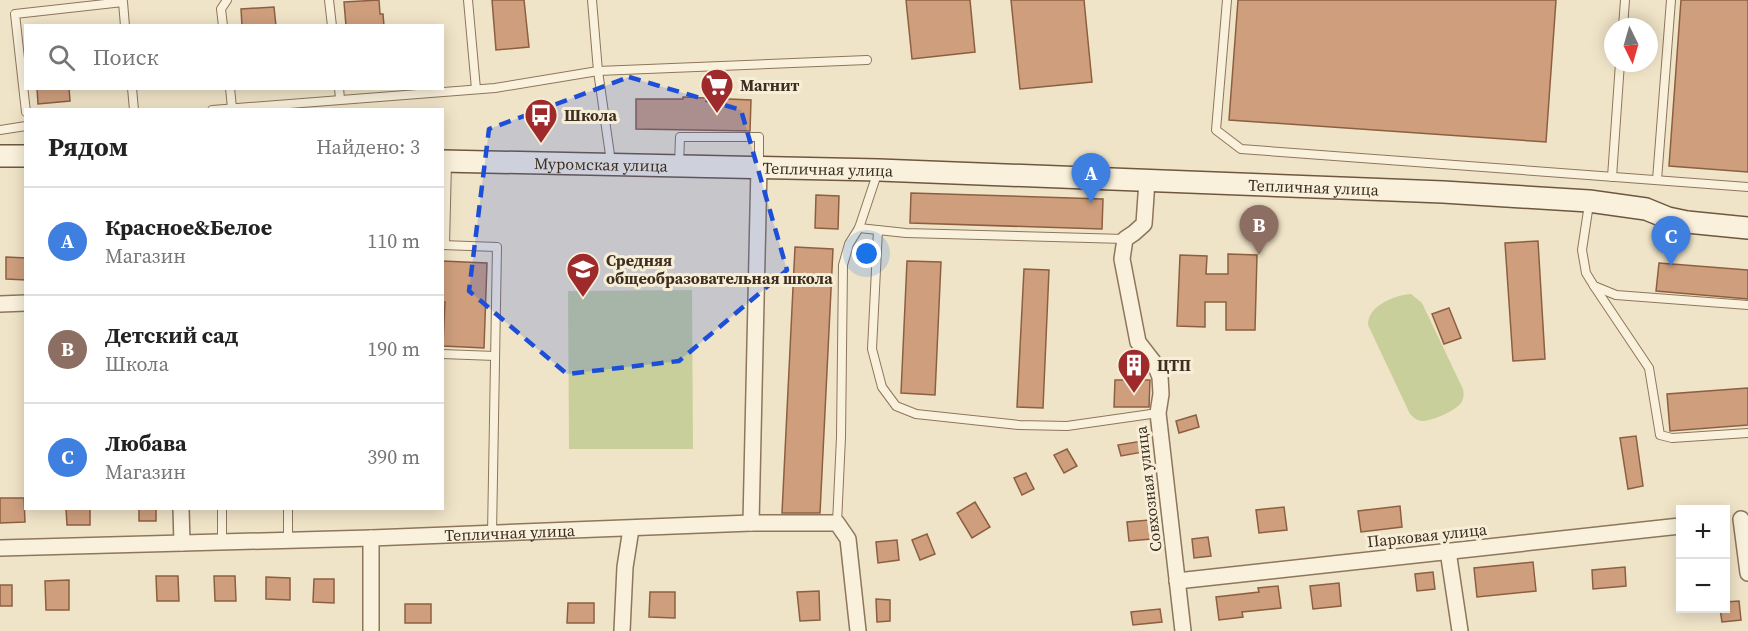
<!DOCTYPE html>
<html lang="ru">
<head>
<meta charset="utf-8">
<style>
  body { margin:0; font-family:"Source Serif 4",serif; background:#f6f6f6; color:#222 }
  .controls { position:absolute; right:18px; bottom:18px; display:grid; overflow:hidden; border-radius:0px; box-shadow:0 3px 15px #0003 }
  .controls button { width:54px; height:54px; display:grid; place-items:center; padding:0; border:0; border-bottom:2px solid #e0e0e0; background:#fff; color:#222; font:30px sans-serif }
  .compass { position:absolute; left:1604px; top:18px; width:54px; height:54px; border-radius:50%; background:#fff; box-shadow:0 3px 15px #0003; rotate:175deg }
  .you { position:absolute; left:867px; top:254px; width:21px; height:21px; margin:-15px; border:4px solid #fff; border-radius:50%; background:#1a73e8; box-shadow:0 0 0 9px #1a73e833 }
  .badge { display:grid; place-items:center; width:39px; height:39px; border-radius:50%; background:#9e2a2b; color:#fff; font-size:20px; font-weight:700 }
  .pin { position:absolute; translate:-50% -50px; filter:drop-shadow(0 2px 3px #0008) }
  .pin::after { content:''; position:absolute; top:32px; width:21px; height:18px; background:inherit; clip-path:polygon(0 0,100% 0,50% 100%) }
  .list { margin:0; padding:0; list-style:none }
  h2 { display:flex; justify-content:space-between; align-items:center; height:78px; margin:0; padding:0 24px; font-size:26px }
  h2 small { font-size:20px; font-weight:400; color:#767676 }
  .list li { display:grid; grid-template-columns:39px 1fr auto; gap:18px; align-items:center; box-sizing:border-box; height:108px; padding:0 24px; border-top:2px solid #e0e0e0 }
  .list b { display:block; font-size:22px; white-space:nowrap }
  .list p { margin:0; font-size:20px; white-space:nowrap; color:#767676 }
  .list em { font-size:20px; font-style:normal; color:#767676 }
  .icon { flex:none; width:33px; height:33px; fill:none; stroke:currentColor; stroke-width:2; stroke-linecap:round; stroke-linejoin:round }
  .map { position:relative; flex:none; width:1748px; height:631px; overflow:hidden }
  .search { position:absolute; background:#fff; box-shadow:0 3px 15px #0003; left:24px; top:24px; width:420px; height:66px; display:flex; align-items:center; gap:15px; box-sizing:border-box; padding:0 21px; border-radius:0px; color:#767676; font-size:22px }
  .panel { position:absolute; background:#fff; box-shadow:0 3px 15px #0003; left:24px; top:108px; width:420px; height:402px; border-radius:0px }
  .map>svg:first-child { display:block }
  .green { fill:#c9cf9b }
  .building { fill:#cf9f7d; stroke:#8d5f41; stroke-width:1.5 }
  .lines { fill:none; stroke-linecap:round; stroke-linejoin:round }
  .lane-casing { stroke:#8d765c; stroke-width:10 }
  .street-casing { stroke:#8d765c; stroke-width:18 }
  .secondary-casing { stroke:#6f573f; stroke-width:24 }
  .lane { stroke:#faf1dc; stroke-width:8 }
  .street { stroke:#faf1dc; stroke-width:15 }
  .secondary { stroke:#faf1dc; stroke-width:21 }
  .marked { fill:#1d4ed8; fill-opacity:0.2; stroke:#1d4ed8; stroke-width:4.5; stroke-dasharray:12 8; stroke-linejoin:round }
  .labels { text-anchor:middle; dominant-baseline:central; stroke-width:6; stroke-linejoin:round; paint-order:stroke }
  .poi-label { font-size:16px; font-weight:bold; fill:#3d2e20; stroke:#f7eed8; text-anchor:start }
  .street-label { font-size:16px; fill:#3d2e20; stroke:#f7eed8 }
</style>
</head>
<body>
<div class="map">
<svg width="1748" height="631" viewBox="0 0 1748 631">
  <rect width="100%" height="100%" fill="#f0e4c8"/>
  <g class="green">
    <polygon points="692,290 693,449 569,449 568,291"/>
    <path d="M1411 294 1422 303 1463 389C1464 394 1464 398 1461 403 1455 411 1432 421 1422 421 1417 421 1413 417 1410 414L1368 325C1367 306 1395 295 1411 294Z"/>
  </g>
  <g class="building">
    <polygon points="379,0 380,14 383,14 384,26 346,26 344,2"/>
    <polygon points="492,0 524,0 529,47 496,50"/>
    <polygon points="906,0 970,0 975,52 912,59"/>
    <polygon points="1011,0 1084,0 1092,82 1020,89"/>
    <polygon points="1238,0 1556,0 1546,142 1229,120"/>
    <polygon points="1681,0 1748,0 1748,172 1669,166"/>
    <polygon points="274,7 276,26 242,26 241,9"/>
    <polygon points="37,88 69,88 70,101 38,104"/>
    <polygon points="683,97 751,100 750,131 636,129 636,99 683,99"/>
    <polygon points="911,193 1103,199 1102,229 910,223"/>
    <polygon points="816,195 839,196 838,229 815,228"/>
    <polygon points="1538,241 1545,359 1513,361 1505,243"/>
    <polygon points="795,247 833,249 820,513 782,513"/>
    <polygon points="1228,254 1257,255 1255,330 1226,330 1226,302 1205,302 1205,327 1177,326 1180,255 1207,256 1206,274 1228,274"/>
    <polygon points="6,257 26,258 26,280 6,279"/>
    <polygon points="442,261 487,263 484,348 443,346 445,302 442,302"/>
    <polygon points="907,261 941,262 935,395 901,393"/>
    <polygon points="1659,263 1748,270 1748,299 1656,291"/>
    <polygon points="1024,269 1049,270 1043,408 1017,407"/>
    <polygon points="1449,308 1461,338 1444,344 1432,314"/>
    <polygon points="1115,380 1150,380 1149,407 1114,407"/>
    <polygon points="1748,388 1748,425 1670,431 1667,394"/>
    <polygon points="1196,415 1199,427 1179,433 1176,421"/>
    <polygon points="1636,436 1643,486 1628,489 1620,438"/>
    <polygon points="1142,441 1143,452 1121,456 1118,445"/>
    <polygon points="1067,449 1077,466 1064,473 1054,455"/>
    <polygon points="1026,473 1034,489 1022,495 1014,478"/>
    <polygon points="0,498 24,498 25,522 0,523"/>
    <polygon points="975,502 990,527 972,538 957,513"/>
    <polygon points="1400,506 1402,527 1361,532 1358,511"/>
    <polygon points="1284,507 1287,530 1259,533 1256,510"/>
    <polygon points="66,508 90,508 90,525 67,525"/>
    <rect x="139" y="508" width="17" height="13"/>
    <polygon points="1149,520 1151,539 1129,541 1127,522"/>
    <polygon points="927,534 935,554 920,560 912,540"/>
    <polygon points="1208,537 1211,556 1194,558 1192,539"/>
    <polygon points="897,540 899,560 878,563 876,542"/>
    <polygon points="1533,562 1536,591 1477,597 1474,568"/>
    <polygon points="1625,567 1626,586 1593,589 1592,570"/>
    <polygon points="1433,572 1435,589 1417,591 1415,574"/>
    <polygon points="156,576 178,576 179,601 157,601"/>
    <polygon points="214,576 235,576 236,601 215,601"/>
    <polygon points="266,577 290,578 290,600 266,599"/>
    <polygon points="314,579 334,579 334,603 313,602"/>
    <polygon points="69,580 69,610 46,610 45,581"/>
    <polygon points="1339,583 1341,606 1313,609 1310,586"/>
    <rect x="0" y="585" width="12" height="21"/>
    <polygon points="1278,586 1281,608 1242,612 1243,617 1219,620 1216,597 1259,592 1258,588"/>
    <polygon points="819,591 820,620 800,621 797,592"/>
    <polygon points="650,592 675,592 675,618 649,617"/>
    <polygon points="876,599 890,600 890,621 877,622"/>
    <polygon points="1739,601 1741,620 1722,622 1720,609 1725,609 1725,602"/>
    <polygon points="568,603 594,603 594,623 567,623"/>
    <rect x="405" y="604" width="26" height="19"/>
    <polygon points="1160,609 1162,622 1133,625 1131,612"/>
  </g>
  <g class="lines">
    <defs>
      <g id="lane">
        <polyline points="329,0 332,26"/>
        <polyline points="468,0 476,89"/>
        <polyline points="592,0 598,71 611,162"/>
        <polyline points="1227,0 1216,130 1241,149 1748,187"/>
        <polyline points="223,26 221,9 227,0"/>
        <polyline points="1623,27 1625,0"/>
        <polyline points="132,88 134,110"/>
        <polyline points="230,88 232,108"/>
        <polyline points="339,88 340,99"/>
        <polyline points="212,110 495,88 598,71 867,60"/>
        <polyline points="26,112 15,14 123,2 125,26"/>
        <polyline points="0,130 26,126"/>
        <polyline points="679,165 680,137 759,137 759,165"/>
        <polyline points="1612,177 1620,63"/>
        <polyline points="1657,180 1671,0"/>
        <polyline points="1589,204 1582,250 1586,273 1594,286 1616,295 1748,305"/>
        <polyline points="859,228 906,233 1125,239"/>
        <polyline points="878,230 872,349 882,387 896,406 916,414 1019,425 1067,426 1158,413"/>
        <polyline points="442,245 497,247 492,534"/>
        <polyline points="445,245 447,162"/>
        <polyline points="1594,286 1649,368 1660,435 1672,438 1748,433"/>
        <polyline points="442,354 495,356"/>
        <polyline points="222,508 222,542"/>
        <polyline points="837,523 841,437 843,265 849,244 859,228 878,171"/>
        <polyline points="288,540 288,508"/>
      </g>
      <g id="street">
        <polyline points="1147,181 1144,224 1134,233 1125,239 1122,259 1138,342 1155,364 1160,377 1161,394 1158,413 1183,631"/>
        <polyline points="0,304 26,303"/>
        <polyline points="181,508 182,543"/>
        <polyline points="1741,519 1748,573"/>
        <polyline points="751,523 759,167"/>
        <polyline points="371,538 371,631"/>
        <path id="s1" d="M0 548 371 538 751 523H837L848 539 858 631"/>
        <polyline points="1448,551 1460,631"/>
        <polyline points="1177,581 1680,526"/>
        <polyline points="622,631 625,567 631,529"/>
      </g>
      <g id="secondary">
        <polyline points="0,156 26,156"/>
        <path id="s2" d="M442 161 879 170 1443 192 1589 201 1646 209 1668 218 1687 222 1748 228"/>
      </g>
    </defs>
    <use href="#lane" class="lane-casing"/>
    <use href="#street" class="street-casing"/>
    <use href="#secondary" class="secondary-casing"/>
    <use href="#lane" class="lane"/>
    <use href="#street" class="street"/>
    <use href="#secondary" class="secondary"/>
  </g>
  <path class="marked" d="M629 77 741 110 787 270 679 361 567 374 469 291 489 129Z"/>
  <defs>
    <symbol id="supermarket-pin" viewBox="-11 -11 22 30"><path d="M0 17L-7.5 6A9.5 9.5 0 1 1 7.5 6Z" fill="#9e2a2b" stroke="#f7eed8"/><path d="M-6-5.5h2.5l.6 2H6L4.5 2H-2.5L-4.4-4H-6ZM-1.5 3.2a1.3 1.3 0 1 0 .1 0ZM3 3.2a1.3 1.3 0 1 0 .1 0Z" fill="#fff"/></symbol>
    <symbol id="bus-pin" viewBox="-11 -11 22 30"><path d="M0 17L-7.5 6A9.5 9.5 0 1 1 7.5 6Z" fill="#9e2a2b" stroke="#f7eed8"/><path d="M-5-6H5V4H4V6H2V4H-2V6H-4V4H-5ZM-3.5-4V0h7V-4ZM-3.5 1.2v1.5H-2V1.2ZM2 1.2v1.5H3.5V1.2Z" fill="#fff"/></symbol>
    <symbol id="school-pin" viewBox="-11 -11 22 30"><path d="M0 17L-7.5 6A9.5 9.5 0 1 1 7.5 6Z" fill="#9e2a2b" stroke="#f7eed8"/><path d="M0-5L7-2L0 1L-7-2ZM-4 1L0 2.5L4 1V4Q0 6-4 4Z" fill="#fff"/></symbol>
    <symbol id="building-pin" viewBox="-11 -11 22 30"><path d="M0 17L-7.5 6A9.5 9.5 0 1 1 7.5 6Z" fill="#9e2a2b" stroke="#f7eed8"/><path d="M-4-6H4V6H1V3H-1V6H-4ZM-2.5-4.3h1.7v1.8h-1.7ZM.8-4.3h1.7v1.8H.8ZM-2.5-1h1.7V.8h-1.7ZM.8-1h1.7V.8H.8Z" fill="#fff"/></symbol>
  </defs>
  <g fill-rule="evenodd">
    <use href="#supermarket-pin" x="698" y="66" width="38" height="52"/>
    <use href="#bus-pin" x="522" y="96" width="38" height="52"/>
    <use href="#school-pin" x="564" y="250" width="38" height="52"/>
    <use href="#building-pin" x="1115" y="346" width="38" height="52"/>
  </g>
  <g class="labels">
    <g class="poi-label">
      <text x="740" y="85">Магнит</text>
      <text x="564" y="115">Школа</text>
      <text x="606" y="260">Средняя<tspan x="606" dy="18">общеобразовательная школа</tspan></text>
      <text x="1157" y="365">ЦТП</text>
    </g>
    <g class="street-label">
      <text stroke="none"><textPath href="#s2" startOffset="159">Муромская улица</textPath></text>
      <text stroke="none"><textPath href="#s2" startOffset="386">Тепличная улица</textPath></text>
      <text stroke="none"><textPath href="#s2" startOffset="872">Тепличная улица</textPath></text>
      <text transform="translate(1148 489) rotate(-97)">Совхозная улица</text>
      <text stroke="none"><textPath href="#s1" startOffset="510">Тепличная улица</textPath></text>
      <text transform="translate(1427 535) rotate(-6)">Парковая улица</text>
    </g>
  </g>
</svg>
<div class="controls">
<button>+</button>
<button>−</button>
</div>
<svg class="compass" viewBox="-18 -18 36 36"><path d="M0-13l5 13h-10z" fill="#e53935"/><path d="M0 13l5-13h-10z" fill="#767676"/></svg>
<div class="you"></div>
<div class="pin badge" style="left:1091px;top:203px;background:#3f7fe0">A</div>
<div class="pin badge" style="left:1259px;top:255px;background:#8d6e63">B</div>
<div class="pin badge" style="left:1671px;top:266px;background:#3f7fe0">C</div>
<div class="search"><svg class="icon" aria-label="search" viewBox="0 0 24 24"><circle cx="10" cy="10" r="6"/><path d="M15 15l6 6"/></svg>Поиск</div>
<section class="panel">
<h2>Рядом<small>Найдено: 3</small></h2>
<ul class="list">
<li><span class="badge" style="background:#3f7fe0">A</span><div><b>Красное&amp;Белое</b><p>Магазин</p></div><em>110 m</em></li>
<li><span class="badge" style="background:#8d6e63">B</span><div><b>Детский сад</b><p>Школа</p></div><em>190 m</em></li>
<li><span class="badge" style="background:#3f7fe0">C</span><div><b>Любава</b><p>Магазин</p></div><em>390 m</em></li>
</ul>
</section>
</div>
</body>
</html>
